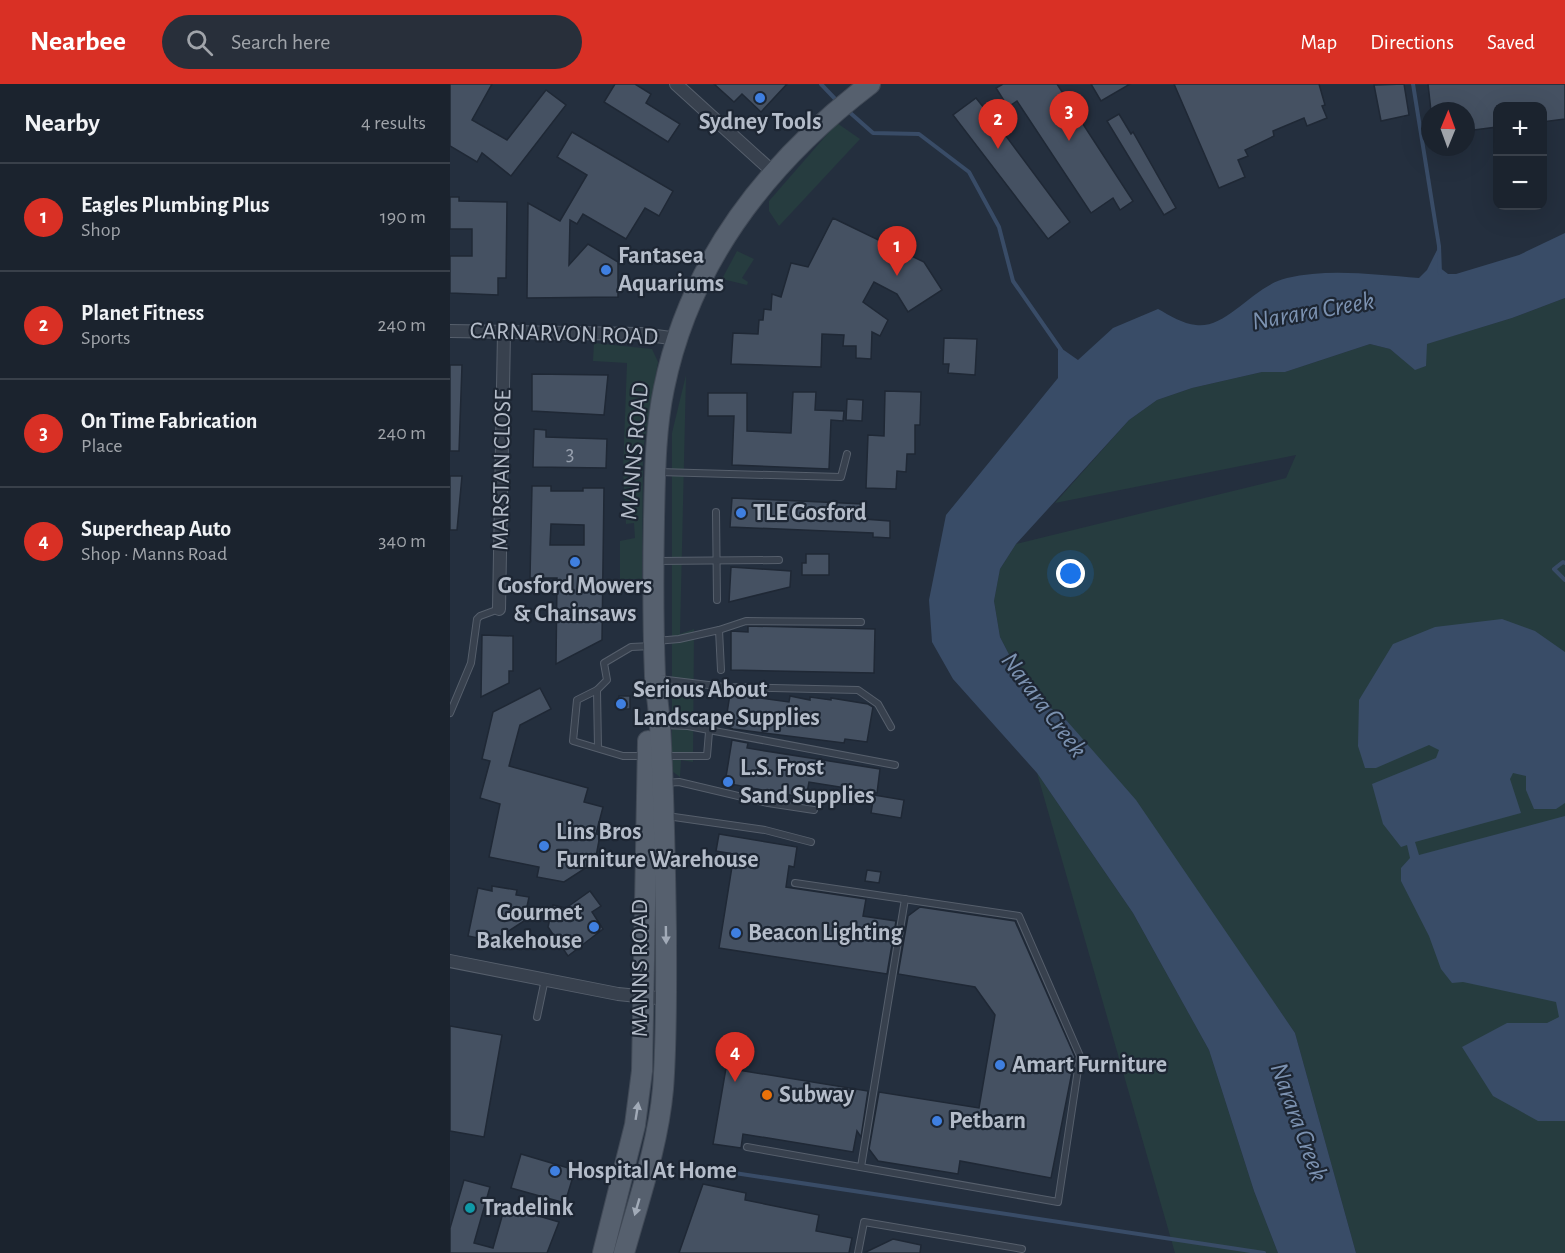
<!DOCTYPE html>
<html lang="en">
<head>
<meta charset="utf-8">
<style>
  body { margin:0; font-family:"Alegreya Sans",sans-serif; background:#282f3a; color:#f1f3f6 }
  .controls { position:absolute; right:18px; top:18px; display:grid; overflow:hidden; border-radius:12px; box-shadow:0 6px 24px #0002 }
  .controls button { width:54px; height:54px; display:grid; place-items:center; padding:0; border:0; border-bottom:2px solid #39404a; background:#1b232e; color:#f1f3f6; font:30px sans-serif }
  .compass { position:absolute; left:971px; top:18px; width:54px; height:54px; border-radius:50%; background:#1b232e; box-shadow:0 6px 24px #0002; rotate:1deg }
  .you { position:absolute; left:621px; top:490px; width:21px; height:21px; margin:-15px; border:4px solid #fff; border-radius:50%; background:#1a73e8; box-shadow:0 0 0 9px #1a73e833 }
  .badge { display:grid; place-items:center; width:39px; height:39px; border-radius:50%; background:#d93025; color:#fff; font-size:20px; font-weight:700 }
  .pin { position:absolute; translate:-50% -50px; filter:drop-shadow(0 2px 3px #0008) }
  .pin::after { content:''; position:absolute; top:32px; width:21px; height:18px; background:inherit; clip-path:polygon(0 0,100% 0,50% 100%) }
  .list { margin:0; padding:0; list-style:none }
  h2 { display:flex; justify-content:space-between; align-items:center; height:78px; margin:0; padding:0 24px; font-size:26px }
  h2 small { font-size:20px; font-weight:400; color:#a0a4aa }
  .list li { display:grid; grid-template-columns:39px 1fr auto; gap:18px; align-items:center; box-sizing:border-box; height:108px; padding:0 24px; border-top:2px solid #39404a }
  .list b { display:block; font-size:22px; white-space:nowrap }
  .list p { margin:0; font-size:20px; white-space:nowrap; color:#a0a4aa }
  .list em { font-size:20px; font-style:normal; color:#a0a4aa }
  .icon { flex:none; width:33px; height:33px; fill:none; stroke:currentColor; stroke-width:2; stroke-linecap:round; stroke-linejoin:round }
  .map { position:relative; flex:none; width:1115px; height:1169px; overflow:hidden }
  header { display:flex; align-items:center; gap:36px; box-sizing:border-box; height:84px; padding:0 30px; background:#d93025; color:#fff }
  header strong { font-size:28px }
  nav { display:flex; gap:33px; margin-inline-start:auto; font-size:21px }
  .search { width:420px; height:54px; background:#282f3a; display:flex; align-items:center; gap:15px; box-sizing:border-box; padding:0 21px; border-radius:33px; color:#a0a4aa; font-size:22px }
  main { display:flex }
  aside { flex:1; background:#1b232e }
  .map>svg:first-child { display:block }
  .green { fill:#263c3f }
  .water { fill:#394c67 }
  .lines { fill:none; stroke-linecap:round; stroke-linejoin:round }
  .stream { stroke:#394c67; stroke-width:4 }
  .building { fill:#455162; stroke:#1f2835; stroke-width:1.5; fill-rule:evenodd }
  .lane-casing { stroke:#565f6c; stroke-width:8 }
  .street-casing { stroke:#565f6c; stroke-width:14 }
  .primary-casing { stroke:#414a57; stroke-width:22 }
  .lane { stroke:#38414e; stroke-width:6 }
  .street { stroke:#38414e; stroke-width:12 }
  .primary { stroke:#56606e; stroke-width:20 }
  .oneway { fill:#a1aab7 }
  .shop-dot { fill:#3f7fe0; stroke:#1d2633; stroke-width:2 }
  .food-dot { fill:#e8710a; stroke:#1d2633; stroke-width:2 }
  .culture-dot { fill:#0f9aa8; stroke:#1d2633; stroke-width:2 }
  .labels { text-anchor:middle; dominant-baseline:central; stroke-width:4.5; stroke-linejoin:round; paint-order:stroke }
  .number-label { font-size:21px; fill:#98a1af }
  .poi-label { font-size:24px; font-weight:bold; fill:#b4bcc9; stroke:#1d2633; text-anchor:start }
  .street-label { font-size:24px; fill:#b4bcc9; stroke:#1d2633 }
  .water-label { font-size:26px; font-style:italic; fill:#7c92b1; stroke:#1d2633 }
</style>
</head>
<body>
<header>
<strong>Nearbee</strong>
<div class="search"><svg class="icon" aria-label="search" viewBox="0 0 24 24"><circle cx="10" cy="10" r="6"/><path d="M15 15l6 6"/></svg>Search here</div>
<nav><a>Map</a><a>Directions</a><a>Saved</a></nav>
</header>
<main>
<aside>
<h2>Nearby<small>4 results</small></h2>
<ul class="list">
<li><span class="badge">1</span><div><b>Eagles Plumbing Plus</b><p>Shop</p></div><em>190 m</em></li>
<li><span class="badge">2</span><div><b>Planet Fitness</b><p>Sports</p></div><em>240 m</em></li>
<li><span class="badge">3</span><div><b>On Time Fabrication</b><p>Place</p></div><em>240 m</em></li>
<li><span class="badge">4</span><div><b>Supercheap Auto</b><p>Shop · Manns Road</p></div><em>340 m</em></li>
</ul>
</aside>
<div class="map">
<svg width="1115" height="1169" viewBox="0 0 1115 1169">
  <rect width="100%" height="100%" fill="#242f3e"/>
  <g class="green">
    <polygon points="387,39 410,55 329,142 319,127 319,117"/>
    <polygon points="287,167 304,175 292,194 298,198 297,201 272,195"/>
    <polygon points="1115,214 1115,1169 906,1169 845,949 777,851 617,637 577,605 550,553 544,517 550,485 566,460 836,394 846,371 605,419 679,336 707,316 742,304 812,288 835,288 920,260 940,265 965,285 976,282 976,260 1062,234"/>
    <polygon points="144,259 202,265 208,278 193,366 192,495 170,495 170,457 185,454 184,439 176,440 173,386 177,279 143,277"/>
    <polygon points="236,291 230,550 244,545 243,678 231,676 230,693 222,687 222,349"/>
    <polygon points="587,689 683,829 759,966 804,1107 828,1169 725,1169"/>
  </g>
  <g class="water">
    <path d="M1115 149V214L1062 234 977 260 976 282 965 286 940 265 920 260 835 288H812L742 304 707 316 679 336 566 460 550 485 544 517 550 553 577 605 617 637 686 716 845 949 906 1169H828L804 1107 759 966 683 829 587 689 503 595 482 558 479 516 496 431 608 294V262L628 276 663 244 708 225C719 231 733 240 746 241 777 245 804 201 837 194 880 184 926 191 969 194L977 186 989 162V183L998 190H1006L1069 171Z"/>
    <polygon points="1052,535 1085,547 1115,568 1115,719 1106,725 1084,725 1076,706 1076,692 1063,689 1060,695 1071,729 965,758 969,771 1115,732 1115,1037 1088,1037 1043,1012 1012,963 1057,939 1097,939 1109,933 1106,918 1013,898 1002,899 991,885 979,852 951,797 951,784 960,774 957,761 951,763 933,740 922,700 986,674 989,666 979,661 926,684 915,684 908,662 909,616 943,560 985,543"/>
  </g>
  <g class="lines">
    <g class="stream">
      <polyline points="371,0 389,19"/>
      <polyline points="963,0 989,162 990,189"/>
      <polyline points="397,26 423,49 469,50 519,88 549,143 563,197 611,266"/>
      <polyline points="1115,479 1113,478 1104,485 1115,496"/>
      <polyline points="245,1083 814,1169"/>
    </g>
  </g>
  <g class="building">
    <polygon points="0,0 42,0 22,36 57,56 96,6 116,21 61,92 32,69 27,78 0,62"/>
    <polygon points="165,0 185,0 201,10 196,19 230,40 218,58 154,18"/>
    <polygon points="264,0 337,0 311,28 292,10 284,18"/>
    <polygon points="553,0 607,0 683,117 670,126 663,114 641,129 567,17 558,23 546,4"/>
    <polygon points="641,0 680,0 651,17"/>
    <polygon points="724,0 869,0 875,21 872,22 877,34 857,42 854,34 823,47 824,52 795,66 798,72 788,76 795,93 769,104"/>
    <polygon points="954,0 959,31 931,37 924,1"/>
    <polygon points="978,0 1115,0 1115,35 1092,38 1092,22 1047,22 1047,43 1016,47 1016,27 981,27"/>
    <polygon points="526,14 546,39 550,35 558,45 553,48 620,138 598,155 503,31"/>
    <polygon points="669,30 681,50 683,48 726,124 714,131 657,37"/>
    <polygon points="122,48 223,107 209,132 195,124 176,155 133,130 127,140 120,136 119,181 138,160 168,178 168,213 77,214 78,119 110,137 137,91 107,73"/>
    <polygon points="0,113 9,113 9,117 57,118 56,194 48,194 48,211 0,209 0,172 22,172 22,145 0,145"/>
    <polygon points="383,134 474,178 492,206 458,228 447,210 424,198 413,218 438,236 430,252 422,248 421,275 406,274 406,262 393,262 394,251 372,250 371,283 281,280 283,249 308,250 309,236 313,236 314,225 321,226 322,210 331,213 341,179 358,183"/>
    <polygon points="494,254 527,255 525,291 498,289 499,280 493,280"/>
    <polygon points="0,281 12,281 9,367 0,367"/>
    <polygon points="82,290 158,291 154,331 82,327"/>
    <polygon points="435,307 471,308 470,341 465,341 465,370 457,370 456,388 447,387 446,405 416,404 418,351 434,352"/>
    <polygon points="343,308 366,308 365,326 394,327 393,337 381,336 379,385 282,381 284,332 258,332 258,309 297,309 297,347 341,349"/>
    <polygon points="397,315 413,316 412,337 396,336"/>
    <polygon points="84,345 96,346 96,353 157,355 156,384 83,383"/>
    <polygon points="0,392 12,392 7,446 0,446"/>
    <path d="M82 402H101V407H133V404H154L152 556 106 580 107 494H80ZM101 440 134 441V461H100Z"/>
    <polygon points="282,414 414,420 414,435 440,437 440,454 423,453 423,449 280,443"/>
    <polygon points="356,470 379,470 379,491 352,491 352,479 356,479"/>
    <polygon points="281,483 341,487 340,503 279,518"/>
    <polygon points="298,542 425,545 424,589 281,586 281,547 298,548"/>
    <polygon points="32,551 63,552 63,587 59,587 59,599 31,613"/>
    <polygon points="90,604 101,625 70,641 59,682 138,704 134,718 153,723 146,750 150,751 145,778 114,798 87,793 89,783 39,773 50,720 30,714 40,677 32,675 43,628"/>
    <polygon points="280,610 339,618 340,612 360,616 360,613 381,616 381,614 418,620 423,623 417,658 395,655 394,659 283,645 275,642"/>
    <polygon points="169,612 180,612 180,625 168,625"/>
    <polygon points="282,656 298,659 297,664 430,685 427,709 359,698 356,714 275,699"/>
    <polygon points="424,711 454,716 451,734 421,729"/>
    <polygon points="269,750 347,763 344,783 339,782 336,803 416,815 413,832 446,837 437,890 269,864 284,770 266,767"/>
    <polygon points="417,786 431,788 429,799 415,797"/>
    <polygon points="42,802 67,806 66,811 79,813 74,837 43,857 18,852 28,804 42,807"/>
    <polygon points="140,807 151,822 142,828 153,845 118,872 98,843 103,821 116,824"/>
    <polygon points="470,823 565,837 625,973 601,1094 510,1077 508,1090 428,1077 419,1065 429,1008 529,1024 545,931 525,903 448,890 458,832"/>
    <polygon points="0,942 52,951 34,1053 0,1047"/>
    <polygon points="276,984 418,1007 411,1053 407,1047 403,1068 293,1050 291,1064 263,1060"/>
    <polygon points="71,1070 125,1086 115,1119 61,1104"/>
    <polygon points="14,1096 40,1103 24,1159 43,1164 55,1122 109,1138 97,1169 0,1169 0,1144"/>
    <polygon points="253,1100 296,1109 295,1116 369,1131 366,1147 402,1154 399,1169 229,1169"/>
    <polygon points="443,1155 471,1161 470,1169 414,1169"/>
  </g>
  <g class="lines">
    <defs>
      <g id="lane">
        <polyline points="209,388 391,393 397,370"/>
        <polyline points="266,428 267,516"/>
        <polyline points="207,477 329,476"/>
        <polyline points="269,546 296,537 411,538"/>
        <polyline points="206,557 229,555 269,546 271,586"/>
        <polyline points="209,595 275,603 408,606 428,620 441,643"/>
        <polyline points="147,606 157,596 154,579 181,563 202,562"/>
        <polyline points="0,629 21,579 27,535 30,532 49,525"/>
        <polyline points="214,641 238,642 445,681"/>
        <polyline points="148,664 147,606 127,616 123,657 173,672 194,672"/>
        <polyline points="215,672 257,672 259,648"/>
        <polyline points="215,699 229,698 318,719 364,726"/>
        <polyline points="217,732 315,746 361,758"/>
        <polyline points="87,933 95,895"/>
        <polyline points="297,1063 608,1118 630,972 569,832 345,799"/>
        <polyline points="411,1083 455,815"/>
        <polyline points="408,1169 414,1138 572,1165"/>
      </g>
      <g id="street">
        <polyline points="226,0 323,88"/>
        <polyline points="0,247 191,250 228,255"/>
        <polyline points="49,525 54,248"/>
        <polyline points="0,877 168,910 217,915"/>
      </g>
      <g id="primary">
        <polyline points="153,1169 185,1041 192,987 198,657"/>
        <path d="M174 1169C189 1115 208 1061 213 1005 217 953 216 900 216 848 215 780 214 710 210 642 209 625 206 608 205 592 203 540 203 487 204 435 205 392 205 347 214 304 240 177 319 77 420 0"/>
      </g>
    </defs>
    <use href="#lane" class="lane-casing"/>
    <use href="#street" class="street-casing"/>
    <use href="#primary" class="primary-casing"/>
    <use href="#lane" class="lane"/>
    <use href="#street" class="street"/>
    <use href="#primary" class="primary"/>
  </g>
  <defs><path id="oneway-solid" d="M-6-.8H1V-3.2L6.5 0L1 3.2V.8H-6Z" transform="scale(1.5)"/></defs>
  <g class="oneway">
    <use href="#oneway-solid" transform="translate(216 851) rotate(89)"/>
    <use href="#oneway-solid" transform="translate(187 1027) rotate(-81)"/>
    <use href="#oneway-solid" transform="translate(187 1123) rotate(106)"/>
  </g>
  <g class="shop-dot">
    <circle cx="310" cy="14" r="6"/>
    <circle cx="156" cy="186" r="6"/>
    <circle cx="291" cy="429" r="6"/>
    <circle cx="125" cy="478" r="6"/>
    <circle cx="171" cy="620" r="6"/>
    <circle cx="278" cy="698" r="6"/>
    <circle cx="94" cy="762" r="6"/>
    <circle cx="144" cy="843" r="6"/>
    <circle cx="286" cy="849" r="6"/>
    <circle cx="550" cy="981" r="6"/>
    <circle cx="487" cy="1037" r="6"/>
    <circle cx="105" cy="1087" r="6"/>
  </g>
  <circle class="food-dot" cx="317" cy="1011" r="6"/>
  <circle class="culture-dot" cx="20" cy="1124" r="6"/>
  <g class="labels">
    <g class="number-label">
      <text x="120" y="369">3</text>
    </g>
    <g class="poi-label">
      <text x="310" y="38" text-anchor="middle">Sydney Tools</text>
      <text x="168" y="172">Fantasea<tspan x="168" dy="28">Aquariums</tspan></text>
      <text x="303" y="429">TLE Gosford</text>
      <text x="125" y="502" text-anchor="middle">Gosford Mowers<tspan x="125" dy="28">&amp; Chainsaws</tspan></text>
      <text x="183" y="606">Serious About<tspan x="183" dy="28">Landscape Supplies</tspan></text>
      <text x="290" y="684">L.S. Frost<tspan x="290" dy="28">Sand Supplies</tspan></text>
      <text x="106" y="748">Lins Bros<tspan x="106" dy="28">Furniture Warehouse</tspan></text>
      <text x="132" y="829" text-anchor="end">Gourmet<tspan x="132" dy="28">Bakehouse</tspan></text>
      <text x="298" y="849">Beacon Lighting</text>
      <text x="562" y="981">Amart Furniture</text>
      <text x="329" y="1011">Subway</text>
      <text x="499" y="1037">Petbarn</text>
      <text x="117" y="1087">Hospital At Home</text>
      <text x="32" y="1124">Tradelink</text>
    </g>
    <g class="street-label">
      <text transform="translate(114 250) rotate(2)">CARNARVON ROAD</text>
      <text transform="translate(185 367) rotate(-85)">MANNS ROAD</text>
      <text transform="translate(52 386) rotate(-89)">MARSTAN CLOSE</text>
      <text transform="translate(190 884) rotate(-90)">MANNS ROAD</text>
    </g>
    <g class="water-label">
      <text transform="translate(863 227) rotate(-10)">Narara Creek</text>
      <text transform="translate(594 621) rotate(53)">Narara Creek</text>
      <text transform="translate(849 1038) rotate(70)">Narara Creek</text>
    </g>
  </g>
</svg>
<div class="controls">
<button>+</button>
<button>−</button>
</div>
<svg class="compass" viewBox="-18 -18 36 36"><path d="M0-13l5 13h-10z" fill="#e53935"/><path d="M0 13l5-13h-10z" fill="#a0a4aa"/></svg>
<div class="you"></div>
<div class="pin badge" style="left:447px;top:192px">1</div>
<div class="pin badge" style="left:548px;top:65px">2</div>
<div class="pin badge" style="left:619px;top:57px">3</div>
<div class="pin badge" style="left:285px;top:998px">4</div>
</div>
</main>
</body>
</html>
